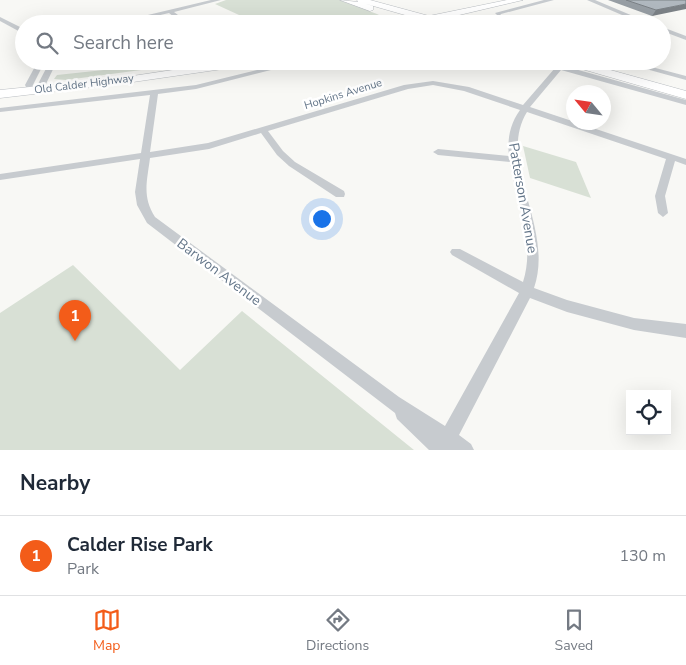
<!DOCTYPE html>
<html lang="en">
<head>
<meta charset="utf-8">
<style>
  body { margin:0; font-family:"Nunito Sans",sans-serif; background:#f2f2f3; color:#1f2937 }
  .controls { position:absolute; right:15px; bottom:15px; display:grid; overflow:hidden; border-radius:0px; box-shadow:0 5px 20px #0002 }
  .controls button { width:45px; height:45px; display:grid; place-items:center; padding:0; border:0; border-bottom:1px solid #e0e1e3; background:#fff; color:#1f2937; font:25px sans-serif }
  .compass { position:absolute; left:566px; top:85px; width:45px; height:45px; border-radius:50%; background:#fff; box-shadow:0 5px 20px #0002; rotate:299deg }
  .you { position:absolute; left:321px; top:218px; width:18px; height:18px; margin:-12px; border:4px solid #fff; border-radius:50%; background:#1a73e8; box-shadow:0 0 0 8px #1a73e833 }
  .badge { display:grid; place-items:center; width:32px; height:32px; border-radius:50%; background:#f35c19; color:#fff; font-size:16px; font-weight:700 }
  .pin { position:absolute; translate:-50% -41px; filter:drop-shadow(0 1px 2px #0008) }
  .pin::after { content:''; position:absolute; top:26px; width:18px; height:15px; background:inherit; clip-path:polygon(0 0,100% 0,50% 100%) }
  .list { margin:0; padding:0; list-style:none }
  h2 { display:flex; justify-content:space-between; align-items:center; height:65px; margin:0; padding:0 20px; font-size:21px }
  h2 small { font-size:16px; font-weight:400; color:#747a83 }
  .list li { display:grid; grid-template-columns:32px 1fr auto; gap:15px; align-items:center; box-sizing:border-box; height:80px; padding:0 20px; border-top:1px solid #e0e1e3 }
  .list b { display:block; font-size:19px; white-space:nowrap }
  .list p { margin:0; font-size:16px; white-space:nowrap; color:#747a83 }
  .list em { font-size:16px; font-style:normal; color:#747a83 }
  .icon { flex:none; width:28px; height:28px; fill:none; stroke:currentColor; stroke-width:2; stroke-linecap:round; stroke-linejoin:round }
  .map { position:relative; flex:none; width:686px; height:450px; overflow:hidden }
  .search { position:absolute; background:#fff; box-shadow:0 5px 20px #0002; left:15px; right:15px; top:15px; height:55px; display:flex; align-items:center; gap:12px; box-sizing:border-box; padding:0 18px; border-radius:28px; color:#747a83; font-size:19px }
  .sheet { height:145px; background:#fff }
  nav { display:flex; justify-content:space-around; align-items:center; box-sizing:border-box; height:70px; border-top:1px solid #e0e1e3; background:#fff; font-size:14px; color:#747a83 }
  nav a { display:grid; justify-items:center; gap:2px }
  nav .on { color:#f35c19 }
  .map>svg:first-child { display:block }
  .green { fill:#d8e0d5 }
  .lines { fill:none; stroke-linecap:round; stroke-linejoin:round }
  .primary-casing { stroke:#babec2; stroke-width:1 }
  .minor { fill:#c7cbcf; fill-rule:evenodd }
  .primary { fill:#fff; fill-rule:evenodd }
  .wall { fill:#979ea4 }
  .shaded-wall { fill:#7b8186 }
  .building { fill:#b0b8bf; stroke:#7b8186 }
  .labels { text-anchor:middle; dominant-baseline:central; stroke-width:5; stroke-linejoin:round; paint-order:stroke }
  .far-street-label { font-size:11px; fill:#647689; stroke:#fff }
  .street-label { font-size:14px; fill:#647689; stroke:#fff }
</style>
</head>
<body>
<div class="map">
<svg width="686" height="450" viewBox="0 0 686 450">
  <rect width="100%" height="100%" fill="#f8f8f5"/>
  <g class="green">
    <polygon points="226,0 339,0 377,14 383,17 384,22 382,24 251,24 250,20 215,4"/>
    <polygon points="188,61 209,61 66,80 54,79 57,75"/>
    <polygon points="523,146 576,162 591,198 530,178"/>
    <polygon points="73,265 180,370 242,311 414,450 0,450 0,313"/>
  </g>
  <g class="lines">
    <defs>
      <g id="primary">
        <polygon points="340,0 358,2 357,0 370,0 429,16 507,0 523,0 421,24 403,24 419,19 363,3 373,6 373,10 370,11"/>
        <polygon points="233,61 262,61 257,64 119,84 0,98 0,90 119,78"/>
        <polygon points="560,61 578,61 686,91 686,99 561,63"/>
      </g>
    </defs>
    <use href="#primary" class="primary-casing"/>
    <g class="minor">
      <polygon points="211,0 221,0 174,12 190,24 183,24 169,13 122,24 110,24"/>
      <polygon points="544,0 554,0 501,14 499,17 495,13"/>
      <polygon points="587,0 595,0 652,24 643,24"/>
      <polygon points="0,17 24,29 24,34 0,21"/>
      <polygon points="662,27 686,36 686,40 662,31"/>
      <polygon points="38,61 45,61 32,87 26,87 25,85"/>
      <polygon points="50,61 57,61 45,86 39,86 38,84"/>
      <path d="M294 61H307L196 89 158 94 150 152 208 143 404 85 433 81 469 87 523 105 555 68 535 61H547L558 64 560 61H567L564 66 686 100V105L561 70 530 107 686 159V165L675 161 665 196 668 213 663 217 658 213 655 196 666 159 527 112C496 162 555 227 534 288L567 300 634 318 686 324V338L634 330 567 312 530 298 459 435 471 444 474 450H429L397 419 395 413 147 223 137 205 135 192 140 159 0 180V174L141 153 150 95 0 112V108L196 85ZM433 85 464 91 520 110C510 124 507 139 509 156L438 149 433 152 438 155 510 162C516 202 536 241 523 282L460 249H452L450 252 452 255 519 293 445 426 399 397 155 217C142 196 147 182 150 158L209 149 261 133 277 155 289 166 336 197H344L345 194 344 191 295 162 283 151 268 131 408 89Z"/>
      <polygon points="617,61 629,61 686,76 686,80"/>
    </g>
    <use href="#primary" class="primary"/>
  </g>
  <polygon class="wall" points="608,0 686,0 652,16"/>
  <polygon class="shaded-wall" points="686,4 686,9 652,16 656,10"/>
  <polygon class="building" points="626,0 686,0 686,4 656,10"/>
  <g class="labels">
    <g class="far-street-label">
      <text transform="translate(84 84) rotate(-7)">Old Calder Highway</text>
      <text transform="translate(343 94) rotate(-17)">Hopkins Avenue</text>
    </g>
    <g class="street-label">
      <text transform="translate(523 198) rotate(80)">Patterson Avenue</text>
      <text transform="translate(219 272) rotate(37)">Barwon Avenue</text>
    </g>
  </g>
</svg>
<div class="controls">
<button><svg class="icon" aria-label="locate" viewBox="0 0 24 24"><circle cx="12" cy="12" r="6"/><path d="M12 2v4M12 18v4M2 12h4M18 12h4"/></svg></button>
</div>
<svg class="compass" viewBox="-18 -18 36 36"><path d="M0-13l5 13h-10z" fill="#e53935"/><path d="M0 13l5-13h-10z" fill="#747a83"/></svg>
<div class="you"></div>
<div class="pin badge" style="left:75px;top:341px">1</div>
<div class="search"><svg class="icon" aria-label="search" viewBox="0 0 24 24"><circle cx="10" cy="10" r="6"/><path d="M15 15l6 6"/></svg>Search here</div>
</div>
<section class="sheet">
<h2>Nearby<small></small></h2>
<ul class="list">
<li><span class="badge">1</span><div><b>Calder Rise Park</b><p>Park</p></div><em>130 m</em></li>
</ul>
</section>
<nav>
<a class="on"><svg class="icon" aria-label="map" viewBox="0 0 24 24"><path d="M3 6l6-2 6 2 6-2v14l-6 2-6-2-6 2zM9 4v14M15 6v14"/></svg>Map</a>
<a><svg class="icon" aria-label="directions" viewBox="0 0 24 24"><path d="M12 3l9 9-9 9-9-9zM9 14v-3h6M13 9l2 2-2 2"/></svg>Directions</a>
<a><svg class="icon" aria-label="saved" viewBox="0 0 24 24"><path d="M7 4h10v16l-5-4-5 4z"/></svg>Saved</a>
</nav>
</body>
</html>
